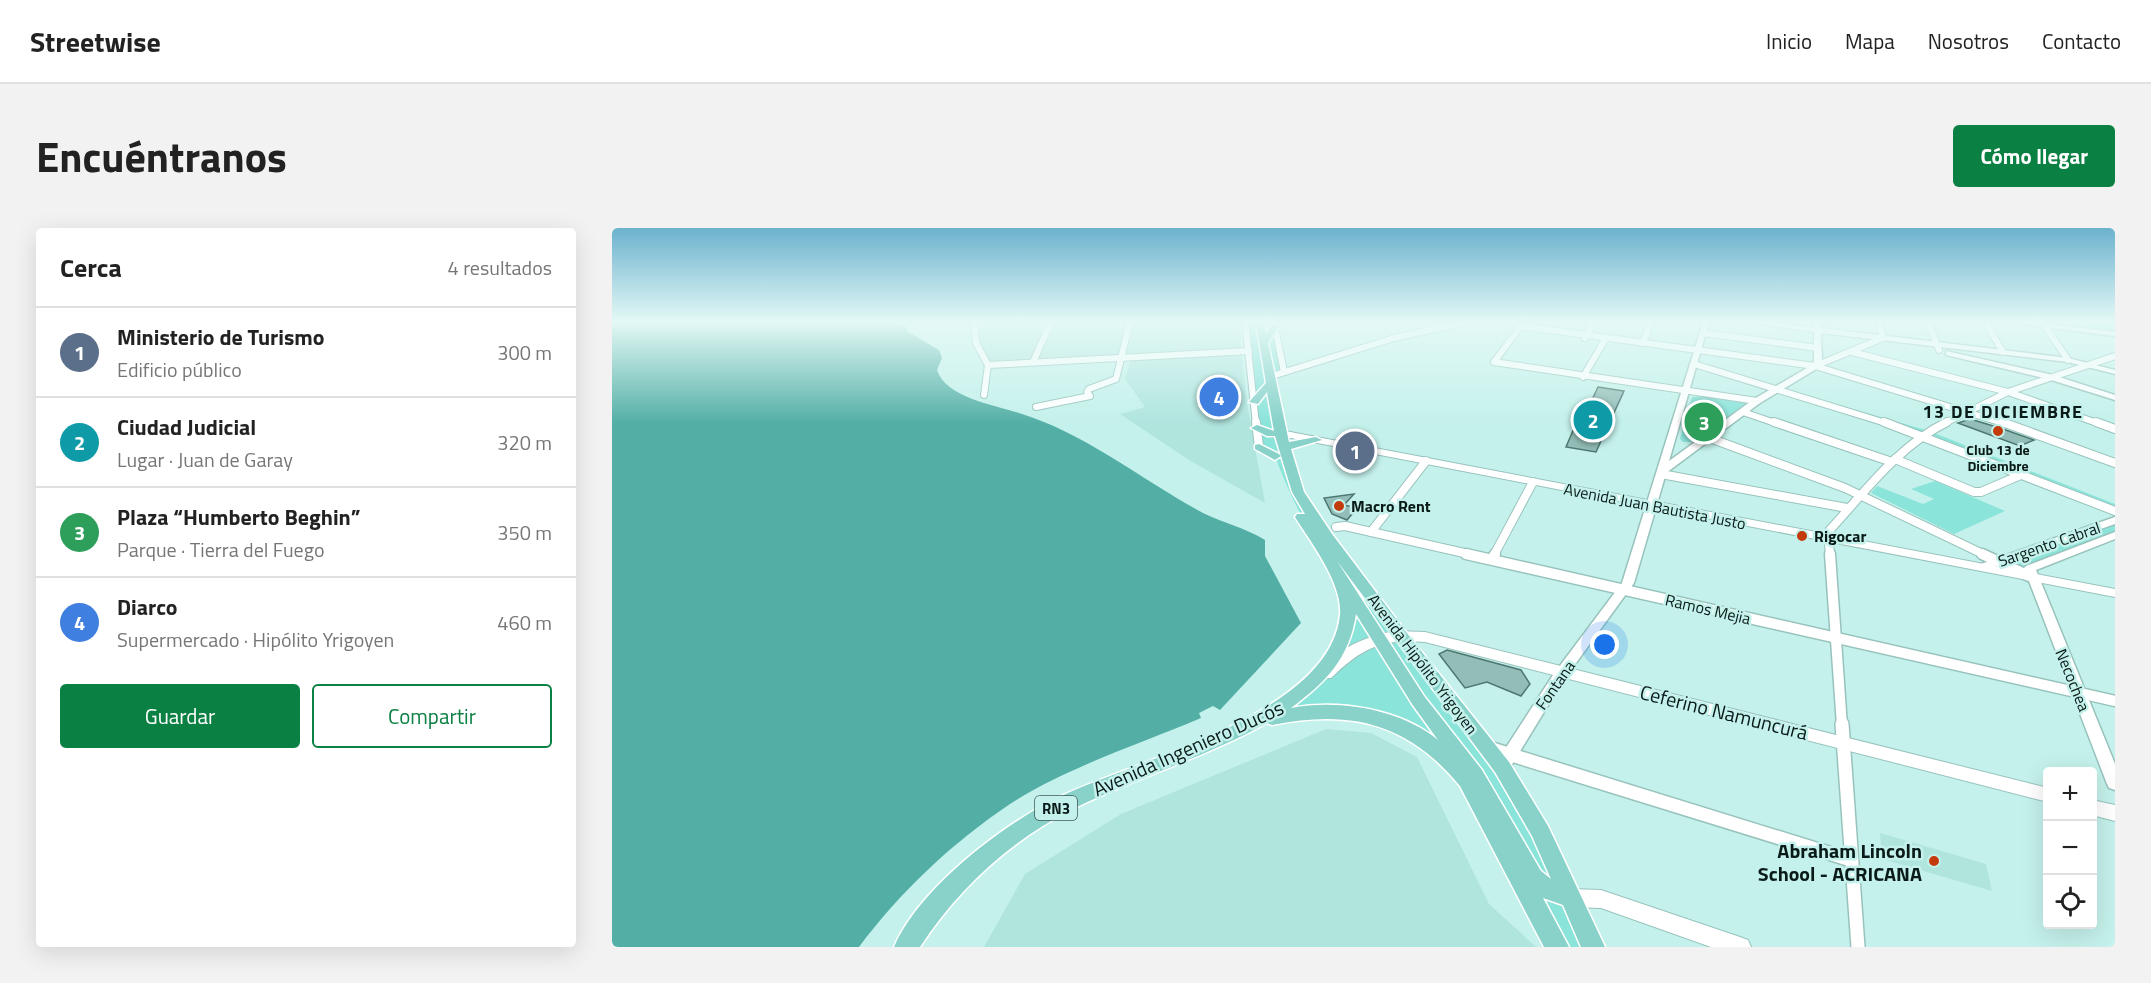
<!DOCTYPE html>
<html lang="es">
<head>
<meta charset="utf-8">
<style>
  body { margin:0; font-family:"Titillium Web",sans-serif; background:#f2f2f2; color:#222 }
  .controls { position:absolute; right:18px; bottom:18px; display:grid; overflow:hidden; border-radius:6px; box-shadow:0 6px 24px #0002 }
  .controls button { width:54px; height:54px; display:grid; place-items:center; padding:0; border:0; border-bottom:2px solid #e0e0e0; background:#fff; color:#222; font:30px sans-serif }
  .you { position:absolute; left:993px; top:417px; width:21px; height:21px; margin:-15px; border:4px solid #fff; border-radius:50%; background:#1a73e8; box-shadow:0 0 0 9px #1a73e833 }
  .badge { display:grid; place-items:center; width:39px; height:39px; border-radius:50%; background:#0b8043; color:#fff; font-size:20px; font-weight:700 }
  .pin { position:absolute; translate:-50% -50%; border:3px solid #fff; box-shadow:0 2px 6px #0006 }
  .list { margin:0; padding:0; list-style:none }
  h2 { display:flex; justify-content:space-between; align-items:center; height:78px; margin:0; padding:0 24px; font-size:26px }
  h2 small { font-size:20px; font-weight:400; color:#767676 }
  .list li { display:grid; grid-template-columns:39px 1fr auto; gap:18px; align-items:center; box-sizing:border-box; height:90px; padding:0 24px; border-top:2px solid #e0e0e0 }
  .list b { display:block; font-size:22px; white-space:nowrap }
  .list p { margin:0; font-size:20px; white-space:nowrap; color:#767676 }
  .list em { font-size:20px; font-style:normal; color:#767676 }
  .actions { display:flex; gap:12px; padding:18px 24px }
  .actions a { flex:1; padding:14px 0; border:2px solid #0b8043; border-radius:6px; text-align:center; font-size:21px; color:#0b8043 }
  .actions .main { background:#0b8043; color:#fff }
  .icon { flex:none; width:33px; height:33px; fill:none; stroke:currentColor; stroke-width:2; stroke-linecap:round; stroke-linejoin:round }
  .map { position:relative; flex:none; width:1503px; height:719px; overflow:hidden; border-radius:6px }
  header { display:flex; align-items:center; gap:36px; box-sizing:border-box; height:84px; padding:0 30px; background:#fff; border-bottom:2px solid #e0e0e0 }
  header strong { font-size:28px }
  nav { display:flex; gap:33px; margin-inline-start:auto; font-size:21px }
  .intro { display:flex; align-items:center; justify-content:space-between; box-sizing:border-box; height:144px; padding:0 36px }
  h1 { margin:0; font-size:42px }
  .button { padding:15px 27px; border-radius:6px; background:#0b8043; color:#fff; font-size:21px; font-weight:700 }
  main { display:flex; gap:36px; padding:0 36px }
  aside { flex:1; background:#fff; border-radius:6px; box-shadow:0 6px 24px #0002 }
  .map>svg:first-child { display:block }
  .built { fill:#b0e5de }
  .green { fill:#8be4da }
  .water { fill:#53afa6 }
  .building { fill:#93beb8; stroke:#4e7772; stroke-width:1.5 }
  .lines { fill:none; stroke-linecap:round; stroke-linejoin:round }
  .minor-far3-casing { stroke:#98c3bd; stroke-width:8 }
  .minor-far2-casing { stroke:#98c3bd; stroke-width:10 }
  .minor-far1-casing { stroke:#98c3bd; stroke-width:13 }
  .minor-casing { stroke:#98c3bd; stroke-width:16 }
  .tertiary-casing { stroke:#98c3bd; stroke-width:3 }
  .secondary-casing { stroke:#98c3bd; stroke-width:2 }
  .trunk-casing { stroke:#fff; stroke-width:3 }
  .minor-far3 { stroke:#fff; stroke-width:6 }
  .minor-far2 { stroke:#fff; stroke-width:8 }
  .minor-far1 { stroke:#fff; stroke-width:10 }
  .minor { stroke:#fff; stroke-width:13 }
  .tertiary { fill:#fff; fill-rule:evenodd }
  .secondary { fill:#fff; fill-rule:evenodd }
  .trunk { fill:#88d2ca; fill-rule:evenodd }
  .poi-dot { fill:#c33b0a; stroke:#c4f1eb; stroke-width:2 }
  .labels { text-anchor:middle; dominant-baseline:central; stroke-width:5; stroke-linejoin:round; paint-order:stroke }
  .far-poi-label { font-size:14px; font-weight:bold; fill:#091a18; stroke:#c4f1eb }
  .shield { fill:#c4f1eb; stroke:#415a57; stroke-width:1.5 }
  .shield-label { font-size:15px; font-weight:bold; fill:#091a18 }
  .poi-label { font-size:16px; font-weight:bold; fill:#091a18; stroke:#c4f1eb; text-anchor:start }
  .street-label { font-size:16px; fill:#091a18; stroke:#c4f1eb }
  .far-district-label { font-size:18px; font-weight:bold; letter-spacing:1.5px; fill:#091a18; stroke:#c4f1eb }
  .near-street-label { font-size:20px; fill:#091a18; stroke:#c4f1eb }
  .near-poi-label { font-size:20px; font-weight:bold; fill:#091a18; stroke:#c4f1eb; text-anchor:end }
</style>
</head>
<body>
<header>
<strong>Streetwise</strong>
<nav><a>Inicio</a><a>Mapa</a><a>Nosotros</a><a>Contacto</a></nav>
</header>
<div class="intro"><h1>Encuéntranos</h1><a class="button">Cómo llegar</a></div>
<main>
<aside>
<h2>Cerca<small>4 resultados</small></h2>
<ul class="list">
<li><span class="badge" style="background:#5c6f8a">1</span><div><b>Ministerio de Turismo</b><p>Edificio público</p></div><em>300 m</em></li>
<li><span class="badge" style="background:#0f9aa8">2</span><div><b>Ciudad Judicial</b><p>Lugar · Juan de Garay</p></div><em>320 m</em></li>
<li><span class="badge" style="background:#2e9e5b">3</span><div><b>Plaza “Humberto Beghin”</b><p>Parque · Tierra del Fuego</p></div><em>350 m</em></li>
<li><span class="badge" style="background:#3f7fe0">4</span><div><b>Diarco</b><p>Supermercado · Hipólito Yrigoyen</p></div><em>460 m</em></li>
</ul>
<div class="actions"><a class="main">Guardar</a><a>Compartir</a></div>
</aside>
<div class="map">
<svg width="1503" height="719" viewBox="0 0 1503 719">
  <rect width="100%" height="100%" fill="#c4f1eb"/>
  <g class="built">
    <polygon points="372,94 626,94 635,175 653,275 577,232 508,186 533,179 513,151 520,128 380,135 376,133 361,101"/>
    <polygon points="714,501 759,505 805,529 877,676 924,719 372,719 413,646 509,586"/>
    <polygon points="1268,605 1374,636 1380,663 1270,631"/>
  </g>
  <g class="green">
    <path d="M633 94H662L672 144 657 149 686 264 890 539 981 719H945L855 553 776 493 669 488 710 448 736 379C712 328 682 281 663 228L647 219Z"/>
    <polygon points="1423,94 1503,94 1503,103"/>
    <polygon points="1171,161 1317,203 1503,276 1503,283 1311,207"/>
    <polygon points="1095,168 1136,175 1083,214 1071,214 1068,211 1080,169"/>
    <polygon points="1323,253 1393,283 1342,306 1259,265 1265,258 1311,276 1322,271 1299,261"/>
    <polygon points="1503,292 1503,307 1418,340 1419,349 1370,339"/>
  </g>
  <path class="water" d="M0 94H291L296 104 327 122 330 130 325 142C334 170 383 177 407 185 473 205 530 252 591 285 611 295 634 300 653 312V328L689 395 608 482 601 478 587 485 589 490C530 515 451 541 398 576 340 615 289 663 247 719H0Z"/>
  <g class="building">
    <polygon points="986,159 1012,163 984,224 954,219 973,175 978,176"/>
    <polygon points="1358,191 1388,200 1422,212 1408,218 1346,195"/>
    <polygon points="742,266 732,277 745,280 735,292 720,286 712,270"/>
    <polygon points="835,422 909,442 918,456 909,468 875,454 853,460 827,426"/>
  </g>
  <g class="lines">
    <defs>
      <g id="minor-far3">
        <polyline points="362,94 364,115 376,137 372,167"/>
        <polyline points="633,94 644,196"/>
        <polyline points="662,94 672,144"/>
        <polyline points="896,94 909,98 1203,138 1394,196"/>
        <polyline points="1316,94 1327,122"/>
        <polyline points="1373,94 1391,124"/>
        <polyline points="909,98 882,134 1145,173"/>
        <polyline points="1433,98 1456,132"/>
        <polyline points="1091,105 1206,120"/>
        <polyline points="973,110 982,94"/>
        <polyline points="1031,115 1039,94"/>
        <polyline points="1240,124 1396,164 1488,196"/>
        <polyline points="421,134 439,94"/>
        <polyline points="1082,136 1277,196"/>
        <polyline points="376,137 637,123"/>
        <polyline points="1203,138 1271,110 1267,94"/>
        <polyline points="657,149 782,110 853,94"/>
        <polyline points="971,149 994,110"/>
        <polyline points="424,179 478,168 475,164 477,161 504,151 518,94"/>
        <polyline points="1131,184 1166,196"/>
        <polyline points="1331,196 1396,164 1503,128"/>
      </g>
      <g id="minor-far2">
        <polyline points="644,194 647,219"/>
        <polyline points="1162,194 1280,234"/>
        <polyline points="1272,194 1503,283"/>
        <polyline points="1390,194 1503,235"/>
        <polyline points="1484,194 1503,201"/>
        <polyline points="1095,209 1233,260 1373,327"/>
        <polyline points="1283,231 1362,264 1369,264 1411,246"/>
        <polyline points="1049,246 1235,280"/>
        <polyline points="724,299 733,298 861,327"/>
        <polyline points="759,304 814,233"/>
        <polyline points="882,327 921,254"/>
        <path d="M1218 327 1216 304C1252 265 1286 218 1335 194"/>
      </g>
      <g id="minor-far1">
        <polyline points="854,326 1503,473"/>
        <polyline points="1218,326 1230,498"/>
        <polyline points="1370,326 1417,348"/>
        <polyline points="880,331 883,326"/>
      </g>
      <g id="minor">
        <polyline points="1230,496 1246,719"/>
        <polyline points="877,520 1239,632"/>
      </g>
      <g id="tertiary">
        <polygon points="1091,94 1097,94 1057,233 1142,171 1200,137 1202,133 1202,104 1134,94 1156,94 1202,100 1202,94 1208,94 1209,100 1456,130 1503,142 1503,146 1456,134 1209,105 1210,133 1206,140 1148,175 1054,245 1022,355 951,453 896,543 890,545 884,543 882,539 884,535 941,447 1010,355"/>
        <polygon points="1394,94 1417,94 1503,104 1503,108"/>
        <polygon points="1334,123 1441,147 1503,167 1503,172 1436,151 1334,127"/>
        <polygon points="1503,289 1503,296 1374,341 1366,341 1364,339 1366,337"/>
        <polygon points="1503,304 1503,311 1424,342 1503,536 1503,562 1497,560 1495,556 1412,340 1414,338"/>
      </g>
      <g id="secondary">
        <polygon points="668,202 1503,361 1503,369 732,220 668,208 659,209 654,206"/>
        <path d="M783 403 813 404 1436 560V574L813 414C770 410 750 420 719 450H709L706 446C723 421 754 408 783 403Z"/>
        <polygon points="1480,572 1503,577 1503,593 1480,587"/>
        <polygon points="960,661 989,662 1128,709 1136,712 1139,719 1099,719 989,680 960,679 953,676 950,670 953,664"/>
      </g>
      <g id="trunk">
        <path d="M644 94H652L654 105 660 96 667 98 656 115 677 214 704 209 710 212 679 221 692 264 720 306 794 404 897 534 936 598 993 719H969L951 677 931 670 957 719H932L848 558C796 495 739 481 660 497L655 495C592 530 523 550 459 582 398 613 345 662 308 719H282C307 661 388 599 443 571 521 532 718 488 728 387 731 356 699 314 683 289L685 286H693L680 264 663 208H655L639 200 645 197 662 203 655 164 646 176 637 174 654 155ZM725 333 883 544 920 608 939 651 929 643 870 542 812 468ZM744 386 800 476 826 512C788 481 727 471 679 480 714 454 737 431 744 386Z"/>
        <polygon points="647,216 667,226 669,228 663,232 643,221 643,217"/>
      </g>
    </defs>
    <use href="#minor-far3" class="minor-far3-casing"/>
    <use href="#minor-far2" class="minor-far2-casing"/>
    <use href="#minor-far1" class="minor-far1-casing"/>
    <use href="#minor" class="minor-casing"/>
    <use href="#tertiary" class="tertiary-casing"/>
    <use href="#secondary" class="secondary-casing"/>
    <use href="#trunk" class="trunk-casing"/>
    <use href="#minor-far3" class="minor-far3"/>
    <use href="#minor-far2" class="minor-far2"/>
    <use href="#minor-far1" class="minor-far1"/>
    <use href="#minor" class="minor"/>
    <use href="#tertiary" class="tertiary"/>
    <use href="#secondary" class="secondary"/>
    <use href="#trunk" class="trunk"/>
  </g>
  <linearGradient id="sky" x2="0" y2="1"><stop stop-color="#6cb2ce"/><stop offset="0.48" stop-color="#e4f9f6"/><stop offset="1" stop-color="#e4f9f6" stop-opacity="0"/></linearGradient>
  <rect width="1503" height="195" fill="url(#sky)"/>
  <g class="poi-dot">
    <circle cx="1386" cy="203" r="6"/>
    <circle cx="727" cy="278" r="6"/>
    <circle cx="1190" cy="308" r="6"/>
    <circle cx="1322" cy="633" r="6"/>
  </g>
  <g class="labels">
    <g class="far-poi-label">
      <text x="1386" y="221">Club 13 de<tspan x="1386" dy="16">Diciembre</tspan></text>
    </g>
    <rect class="shield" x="423" y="568" width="42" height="24" rx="4.5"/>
    <g class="shield-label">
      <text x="444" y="580">RN3</text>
    </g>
    <g class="poi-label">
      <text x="739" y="278">Macro Rent</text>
      <text x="1202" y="308">Rigocar</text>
    </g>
    <g class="street-label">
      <text transform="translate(1043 278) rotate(11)">Avenida Juan Bautista Justo</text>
      <text transform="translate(1437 316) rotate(-19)">Sargento Cabral</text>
      <text transform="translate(1096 381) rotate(13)">Ramos Mejia</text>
      <text transform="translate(811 436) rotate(53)">Avenida Hipólito Yrigoyen</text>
      <text transform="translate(1461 452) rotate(68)">Necochea</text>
      <text transform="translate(943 457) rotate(-55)">Fontana</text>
    </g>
    <g class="far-district-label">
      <text x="1391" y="183">13 DE DICIEMBRE</text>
    </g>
    <g class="near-street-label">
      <text transform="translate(1112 484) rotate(14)">Ceferino Namuncurá</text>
      <text transform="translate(576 520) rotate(-24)">Avenida Ingeniero Ducós</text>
    </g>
    <g class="near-poi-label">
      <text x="1310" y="622">Abraham Lincoln<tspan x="1310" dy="23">School - ACRICANA</tspan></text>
    </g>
  </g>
</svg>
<div class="controls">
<button>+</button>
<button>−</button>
<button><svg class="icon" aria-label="locate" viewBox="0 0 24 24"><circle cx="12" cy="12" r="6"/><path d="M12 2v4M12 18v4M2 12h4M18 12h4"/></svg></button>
</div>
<div class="you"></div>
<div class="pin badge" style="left:743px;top:223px;background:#5c6f8a">1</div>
<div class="pin badge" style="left:981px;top:192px;background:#0f9aa8">2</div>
<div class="pin badge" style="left:1092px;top:194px;background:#2e9e5b">3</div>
<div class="pin badge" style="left:607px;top:169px;background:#3f7fe0">4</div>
</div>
</main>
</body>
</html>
